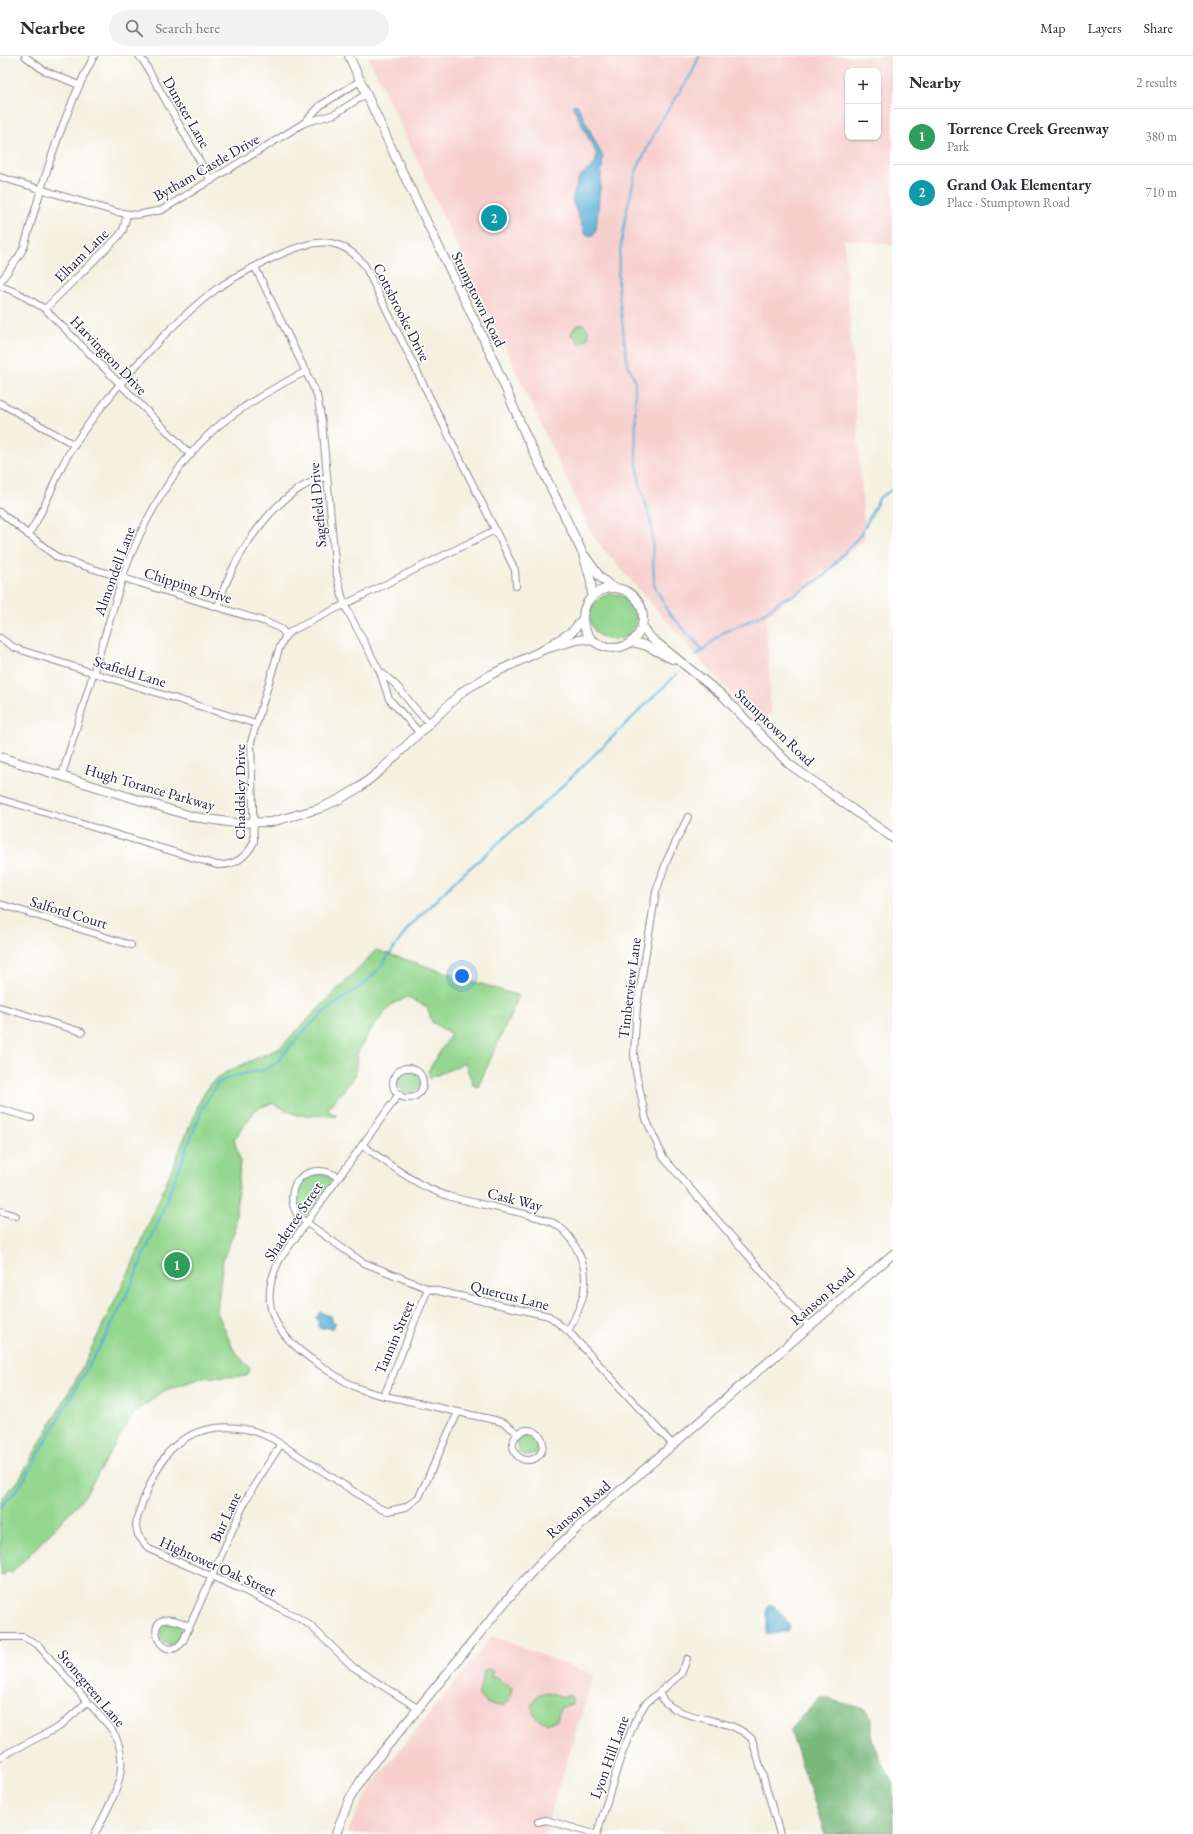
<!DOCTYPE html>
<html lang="en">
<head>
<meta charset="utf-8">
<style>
  body { margin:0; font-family:"EB Garamond",serif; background:#f2f2f3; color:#2b2b33 }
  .controls { position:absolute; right:12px; top:12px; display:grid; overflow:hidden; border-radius:8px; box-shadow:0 1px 3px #0004 }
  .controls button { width:36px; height:36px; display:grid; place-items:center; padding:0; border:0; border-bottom:1px solid #e1e1e2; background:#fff; color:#2b2b33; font:20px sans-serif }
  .you { position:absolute; left:462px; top:920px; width:14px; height:14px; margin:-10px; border:3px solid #fff; border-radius:50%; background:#1a73e8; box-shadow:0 0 0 6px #1a73e833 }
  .badge { display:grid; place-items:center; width:26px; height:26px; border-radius:50%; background:#d93025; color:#fff; font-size:13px; font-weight:700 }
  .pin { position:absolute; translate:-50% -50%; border:2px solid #fff; box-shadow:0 1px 4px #0006 }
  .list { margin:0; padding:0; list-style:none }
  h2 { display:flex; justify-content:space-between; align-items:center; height:52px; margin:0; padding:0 16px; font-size:17px }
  h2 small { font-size:13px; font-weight:400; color:#7c7c81 }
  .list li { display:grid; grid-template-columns:26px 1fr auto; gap:12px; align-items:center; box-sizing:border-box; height:56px; padding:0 16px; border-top:1px solid #e1e1e2 }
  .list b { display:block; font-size:15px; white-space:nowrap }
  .list p { margin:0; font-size:13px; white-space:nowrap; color:#7c7c81 }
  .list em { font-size:13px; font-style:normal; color:#7c7c81 }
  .icon { flex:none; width:22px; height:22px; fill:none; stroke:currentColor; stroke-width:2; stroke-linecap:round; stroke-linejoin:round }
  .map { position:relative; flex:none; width:893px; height:1778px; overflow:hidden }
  header { display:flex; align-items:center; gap:24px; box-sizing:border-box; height:56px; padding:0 20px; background:#fff; border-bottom:1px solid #e1e1e2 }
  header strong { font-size:19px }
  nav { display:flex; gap:22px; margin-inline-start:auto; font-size:14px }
  .search { width:280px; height:36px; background:#f2f2f3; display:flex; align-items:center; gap:10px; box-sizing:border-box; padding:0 14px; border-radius:22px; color:#7c7c81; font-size:15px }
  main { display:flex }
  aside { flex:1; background:#fff }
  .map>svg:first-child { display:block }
  .built { fill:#f7d0ce; fill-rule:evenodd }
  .green { fill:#94d78f; stroke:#5b7c65 }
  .forest { fill:#77b87a; stroke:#4c6d5a }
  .water { fill:#58afd4; stroke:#3d6888 }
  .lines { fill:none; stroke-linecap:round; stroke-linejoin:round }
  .stream { stroke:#58afd4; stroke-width:2 }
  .street-casing { stroke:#8b8a8e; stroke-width:8 }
  .secondary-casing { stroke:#8b8a8e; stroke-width:10 }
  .street { stroke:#fff; stroke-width:6 }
  .secondary { stroke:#fff; stroke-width:8 }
  .labels { text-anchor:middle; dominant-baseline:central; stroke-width:3; stroke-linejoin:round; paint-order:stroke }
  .street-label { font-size:15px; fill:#22223b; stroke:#fff }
</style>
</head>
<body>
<header>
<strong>Nearbee</strong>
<div class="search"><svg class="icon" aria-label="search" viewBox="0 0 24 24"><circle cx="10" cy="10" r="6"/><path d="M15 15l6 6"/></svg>Search here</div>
<nav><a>Map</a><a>Layers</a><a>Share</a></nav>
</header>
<main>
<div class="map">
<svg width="893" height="1778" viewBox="0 0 893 1778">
  <rect width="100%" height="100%" fill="#fff"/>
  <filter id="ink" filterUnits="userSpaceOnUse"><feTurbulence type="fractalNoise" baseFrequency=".025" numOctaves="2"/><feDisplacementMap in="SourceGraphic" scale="8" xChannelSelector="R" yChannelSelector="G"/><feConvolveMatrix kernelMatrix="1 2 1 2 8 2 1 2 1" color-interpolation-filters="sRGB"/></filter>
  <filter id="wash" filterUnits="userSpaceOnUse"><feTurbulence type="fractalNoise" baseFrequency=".012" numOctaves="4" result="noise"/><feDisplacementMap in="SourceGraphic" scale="16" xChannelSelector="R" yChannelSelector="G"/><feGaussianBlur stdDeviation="0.9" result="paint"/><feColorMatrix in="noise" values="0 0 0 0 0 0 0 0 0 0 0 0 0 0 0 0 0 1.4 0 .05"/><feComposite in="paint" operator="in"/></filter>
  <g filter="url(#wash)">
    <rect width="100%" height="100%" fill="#f4f1e1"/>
    <g class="built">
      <path d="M368 0H893V189L844 183 865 483 766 561 771 657 760 668 719 625 594 482ZM848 15H878V81H848Z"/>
      <polygon points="492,1580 594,1619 544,1778 347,1778 357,1755 379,1720"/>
    </g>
    <g class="green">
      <polygon points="583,268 589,275 588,282 579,288 575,280 571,280 571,277 577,269"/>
      <circle cx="613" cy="561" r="23"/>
      <polygon points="376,894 519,940 478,1031 473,1029 465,1007 430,1022 428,1015 451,978 432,966 427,951 408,941 392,948 369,976 357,998 355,1020 327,1054 337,1060 296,1059 272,1047 256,1053 234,1084 240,1104 235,1174 223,1203 217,1256 233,1293 250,1313 247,1320 202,1322 165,1334 133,1358 84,1441 12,1517 6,1515 4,1520 0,1519 0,1445 19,1424 78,1320 130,1214 200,1045 210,1028 228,1015 280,992"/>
      <circle cx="409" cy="1026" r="11"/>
      <path d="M320 1118 329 1120 331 1126 307 1159 304 1160C286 1144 298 1120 320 1118Z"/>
      <circle cx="528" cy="1389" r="11"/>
      <circle cx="171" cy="1578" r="11"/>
      <path d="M489 1613 493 1615 491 1621 497 1622 512 1632 509 1645 502 1650 488 1648 479 1640C478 1632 485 1625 483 1617L485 1614Z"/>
      <path d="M548 1636 567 1642 566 1639 571 1640 573 1644 572 1649 560 1652 557 1664 548 1667 539 1664C529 1656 532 1648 537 1639Z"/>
    </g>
    <polygon class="forest" points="821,1641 865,1653 872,1662 872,1684 893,1729 893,1778 825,1778 790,1673"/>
    <g class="water">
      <polygon points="577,48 603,101 596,174 592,180 585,178 572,144 579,121 595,108 597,99 573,51 573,49"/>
      <polygon points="320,1256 332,1261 331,1264 336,1267 331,1273 325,1271 323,1274 317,1270 319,1267 316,1262"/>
      <path d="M769 1548C778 1550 785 1563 790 1571L788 1575 767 1579V1551Z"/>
    </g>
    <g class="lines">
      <g class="stream">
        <polyline points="699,0 692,17 660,66 636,115 627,153 619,201 618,230 627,306 635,324 636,402 640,428 652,471 654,528 668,556 703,594"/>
        <polyline points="696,600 724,576 760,560 783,543 795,539 824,520 861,478 880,441 893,433"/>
        <polyline points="0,1451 15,1436 22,1427 108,1276 129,1234 155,1174 203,1051 218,1027 233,1020 264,1014 277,1006 306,973 324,956 364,928 379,913 409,871 455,825 552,740 677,618"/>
      </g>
    </g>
  </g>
  <g filter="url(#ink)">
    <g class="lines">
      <defs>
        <g id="street">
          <polyline points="25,0 43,14 79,29"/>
          <polyline points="139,0 144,6 211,125"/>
          <polyline points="304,67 335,58 366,38"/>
          <polyline points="0,121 116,156 137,159 162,154 304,67 321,49 360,25"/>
          <polyline points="255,211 317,339 322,366 336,516 344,548 380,616 389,643 419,676"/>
          <path d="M0 226 19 200 24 191C44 123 60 64 94 0"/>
          <polyline points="0,230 18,237 45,253 191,399"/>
          <polyline points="45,253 118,181 123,174 127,159"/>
          <polyline points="0,347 75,389"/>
          <polyline points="0,456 58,502 266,566 281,573 286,579"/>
          <path d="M28 479C42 459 50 436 60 414 67 399 77 384 87 370 120 325 171 267 215 234 235 220 257 209 279 199 312 184 340 177 365 210L515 514 516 530"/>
          <path d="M218 551C230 504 276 432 327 421"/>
          <polyline points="0,582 15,592 24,595 256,668"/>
          <polyline points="382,617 396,629 419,657 429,666"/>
          <path d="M62 719 125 514C146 458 182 395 231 360 255 343 280 328 307 315"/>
          <path d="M0 743 217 809C234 810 246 802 254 786L251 686 279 593 286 579 293 574 495 474"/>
          <polyline points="688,761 667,804 656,836 637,950 634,998 636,1016 646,1063 663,1101 809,1270"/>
          <polyline points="0,848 131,889"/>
          <polyline points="0,951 82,976"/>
          <circle cx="408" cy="1027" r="15"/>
          <path d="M399 1038 280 1203C255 1250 278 1281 317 1307 330 1316 344 1326 358 1332 374 1339 392 1341 408 1345 437 1351 466 1358 495 1364L504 1367 519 1378"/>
          <polyline points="0,1053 31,1062"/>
          <path d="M362 1089C389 1108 416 1130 448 1140 473 1147 500 1152 525 1158 535 1161 547 1163 557 1169 568 1176 575 1188 580 1200 592 1227 581 1251 568 1275"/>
          <path d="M339 1121C333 1118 327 1115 321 1115 293 1114 284 1143 300 1162L362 1206 429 1233 549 1260 569 1276 673 1389"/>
          <polyline points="0,1155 16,1160"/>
          <polyline points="384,1340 428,1233"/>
          <circle cx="528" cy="1389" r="15"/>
          <path d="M189 1570C134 1542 160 1616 183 1585L244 1448 252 1433 281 1388"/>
          <path d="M0 1581H23L37 1588 110 1671C136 1708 112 1743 95 1778"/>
          <path d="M659 1637C661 1640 663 1645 666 1647 690 1667 729 1660 752 1683L780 1778"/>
          <path d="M419 1653 353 1611 311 1570 297 1561 243 1534 149 1493 138 1479 136 1470 137 1462C143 1443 155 1414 167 1398 194 1366 239 1365 273 1383L381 1453 388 1455 406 1451 419 1441 458 1356"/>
          <polyline points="0,1701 59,1671 88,1645"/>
          <polyline points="538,1766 546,1764 594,1778"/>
          <polyline points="597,1778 620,1703 635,1665 645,1648 681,1618 687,1603"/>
        </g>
        <g id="secondary">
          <polyline points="349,0 401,113 489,294 526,380 583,498 591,525 592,541"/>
          <polyline points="585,500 600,521 613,532"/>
          <circle cx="613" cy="562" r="30"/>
          <polyline points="642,570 651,582 722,639 789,708 893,782"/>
          <polyline points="631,586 645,589 672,603"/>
          <polyline points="547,591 573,575 583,562"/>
          <polyline points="0,701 194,761 235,767 271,766 318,753 340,743 360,731 381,714 463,635 492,618 545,593 577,584 586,583 596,586"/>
          <polyline points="336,1778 349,1744 366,1716 516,1533 541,1506 586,1464 893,1198"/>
        </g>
      </defs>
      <use href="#street" class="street-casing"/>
      <use href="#secondary" class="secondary-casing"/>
      <use href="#street" class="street"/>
      <use href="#secondary" class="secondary"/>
    </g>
  </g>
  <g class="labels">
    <g class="street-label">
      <text transform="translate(187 56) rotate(60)">Dunster Lane</text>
      <text transform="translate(206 111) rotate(-30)">Bytham Castle Drive</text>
      <text transform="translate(81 199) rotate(-45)">Elham Lane</text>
      <text transform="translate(479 243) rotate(64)">Stumptown Road</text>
      <text transform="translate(402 256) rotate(63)">Cottsbrooke Drive</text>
      <text transform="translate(109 299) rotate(46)">Harvington Drive</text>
      <text transform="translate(317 449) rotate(-95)">Sagefield Drive</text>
      <text transform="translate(114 515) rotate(-70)">Almondell Lane</text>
      <text transform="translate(188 529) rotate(17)">Chipping Drive</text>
      <text transform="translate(130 615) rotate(17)">Seafield Lane</text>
      <text transform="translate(775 671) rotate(44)">Stumptown Road</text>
      <text transform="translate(150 731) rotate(16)">Hugh Torance Parkway</text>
      <text transform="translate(239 736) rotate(-90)">Chaddsley Drive</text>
      <text transform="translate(69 856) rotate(17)">Salford Court</text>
      <text transform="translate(629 932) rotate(-83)">Timberview Lane</text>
      <text transform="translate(515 1143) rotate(14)">Cask Way</text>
      <text transform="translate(293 1165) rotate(-56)">Shadetree Street</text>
      <text transform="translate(510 1239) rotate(14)">Quercus Lane</text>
      <text transform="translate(822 1240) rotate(-41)">Ranson Road</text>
      <text transform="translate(394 1281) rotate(-67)">Tannin Street</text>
      <text transform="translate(578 1453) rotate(-41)">Ranson Road</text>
      <text transform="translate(225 1461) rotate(-65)">Bur Lane</text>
      <text transform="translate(218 1510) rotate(24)">Hightower Oak Street</text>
      <text transform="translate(92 1632) rotate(50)">Stonegreen Lane</text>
      <text transform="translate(609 1701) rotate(-70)">Lyon Hill Lane</text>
    </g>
  </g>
</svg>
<div class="controls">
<button>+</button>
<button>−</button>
</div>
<div class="you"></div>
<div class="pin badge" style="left:177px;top:1209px;background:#2e9e5b">1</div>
<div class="pin badge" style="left:494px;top:162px;background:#0f9aa8">2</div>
</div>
<aside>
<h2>Nearby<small>2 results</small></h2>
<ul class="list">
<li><span class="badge" style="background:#2e9e5b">1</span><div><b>Torrence Creek Greenway</b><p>Park</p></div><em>380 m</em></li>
<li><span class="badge" style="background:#0f9aa8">2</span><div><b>Grand Oak Elementary</b><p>Place · Stumptown Road</p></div><em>710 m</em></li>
</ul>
</aside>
</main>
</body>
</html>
